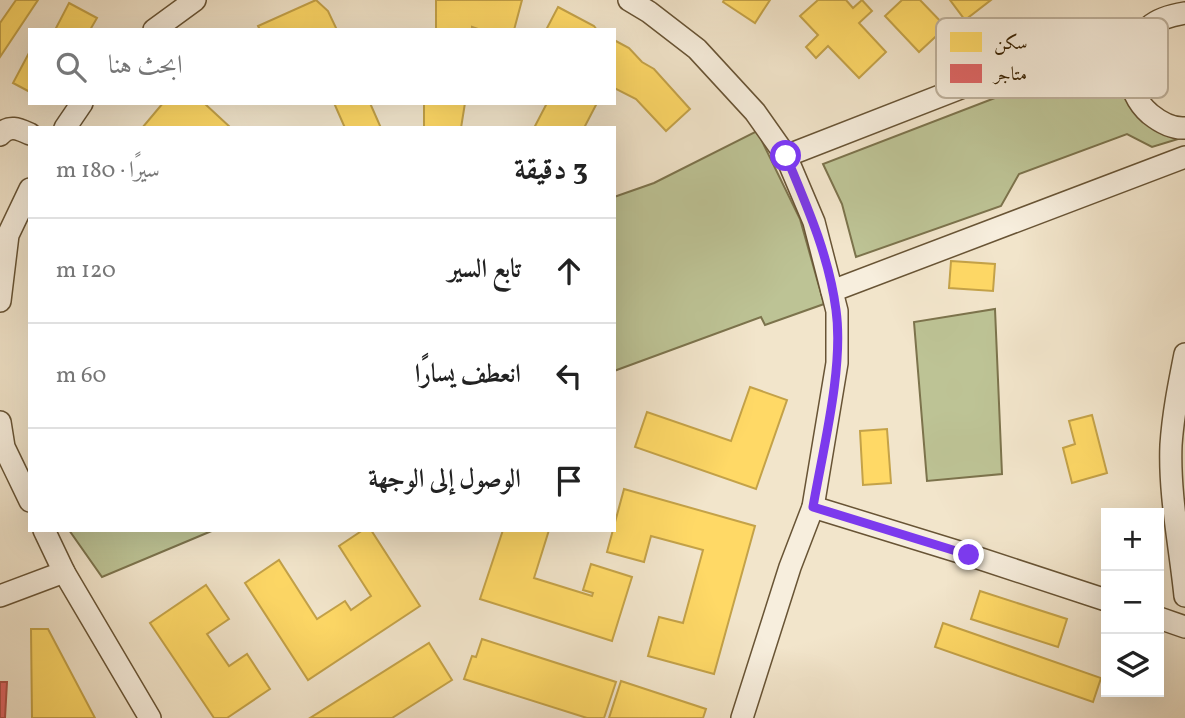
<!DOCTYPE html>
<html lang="ar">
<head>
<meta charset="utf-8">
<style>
  body { margin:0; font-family:Vollkorn,Amiri,serif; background:#f6f6f6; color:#222; direction:rtl }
  .controls { position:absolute; right:21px; bottom:21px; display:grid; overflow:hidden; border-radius:0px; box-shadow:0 7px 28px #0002 }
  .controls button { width:63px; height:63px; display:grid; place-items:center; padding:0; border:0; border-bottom:2px solid #e0e0e0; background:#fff; color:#222; font:35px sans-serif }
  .stop { position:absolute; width:21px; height:21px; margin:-16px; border:5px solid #7c3aed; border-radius:50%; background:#fff }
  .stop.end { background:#7c3aed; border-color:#fff; box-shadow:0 2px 7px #0008 }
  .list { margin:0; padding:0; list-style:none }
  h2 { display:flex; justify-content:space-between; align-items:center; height:91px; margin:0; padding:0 28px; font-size:30px }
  h2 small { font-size:23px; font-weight:400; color:#767676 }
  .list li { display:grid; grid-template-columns:46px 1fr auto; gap:21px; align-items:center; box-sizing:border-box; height:105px; padding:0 28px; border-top:2px solid #e0e0e0 }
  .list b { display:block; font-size:26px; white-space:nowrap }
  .list em { font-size:23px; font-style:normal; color:#767676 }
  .icon { flex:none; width:38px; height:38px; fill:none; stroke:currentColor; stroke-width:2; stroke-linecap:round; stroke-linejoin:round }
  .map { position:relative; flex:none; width:1185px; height:718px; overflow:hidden; direction:ltr }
  .search { position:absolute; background:#fff; box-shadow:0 7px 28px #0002; left:28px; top:28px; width:588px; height:77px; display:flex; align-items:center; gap:18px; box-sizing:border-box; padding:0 24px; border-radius:0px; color:#767676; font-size:26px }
  .panel { position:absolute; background:#fff; box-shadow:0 7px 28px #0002; left:28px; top:126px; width:588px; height:406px; border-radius:0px; direction:rtl }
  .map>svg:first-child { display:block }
  .green { fill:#bdc395; stroke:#7c734c; stroke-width:2 }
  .homes { fill:#ffd966; stroke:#c4a248; stroke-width:2 }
  .shops { fill:#e06666; stroke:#ae5248; stroke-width:2 }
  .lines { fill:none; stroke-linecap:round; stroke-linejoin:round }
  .minor-casing { stroke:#685435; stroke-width:24 }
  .minor { stroke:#f7eedd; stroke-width:21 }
  .route { stroke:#7c3aed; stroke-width:9 }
  .key { fill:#f7eedd; stroke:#beb19c; stroke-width:2 }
  .key-label { font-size:19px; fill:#3a2303 }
</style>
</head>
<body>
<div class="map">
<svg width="1185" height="718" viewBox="0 0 1185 718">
  <rect width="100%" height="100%" fill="#f2e5cb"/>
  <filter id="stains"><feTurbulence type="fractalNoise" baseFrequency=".00286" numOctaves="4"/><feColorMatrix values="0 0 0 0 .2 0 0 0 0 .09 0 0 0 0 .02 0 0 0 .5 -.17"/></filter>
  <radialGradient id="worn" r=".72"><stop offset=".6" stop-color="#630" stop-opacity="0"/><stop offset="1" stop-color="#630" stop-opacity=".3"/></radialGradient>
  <g class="green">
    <polygon points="1115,38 1122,57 1123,95 1152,127 1178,139 1152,147 1127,134 1019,174 1001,206 856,257 842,204 823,164 1091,61"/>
    <polygon points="757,131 800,219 824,304 765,325 761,317 614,371 614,197 654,183"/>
    <polygon points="995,309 1002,474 927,481 914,322"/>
    <polygon points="69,530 214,530 102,577"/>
  </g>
  <g class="homes">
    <polygon points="16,0 38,0 0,57 0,23"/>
    <polygon points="316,0 328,11 337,30 260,30 258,26"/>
    <polygon points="436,0 522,0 514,30 481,30 472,27 472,30 436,30"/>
    <polygon points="724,0 770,0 755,23 723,2"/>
    <polygon points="818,0 846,0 853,8 862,0 872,11 859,23 886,52 859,78 828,46 816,58 806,47 818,35 800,16"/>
    <polygon points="902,0 920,0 946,27 919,52 885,16"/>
    <polygon points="950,0 991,0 965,20"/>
    <polygon points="69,3 97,18 90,30 55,30"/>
    <polygon points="558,7 594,26 597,30 546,30"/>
    <polygon points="614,40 629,48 642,62 654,69 690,109 666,131 636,99 614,88"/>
    <polygon points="30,51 30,92 13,83"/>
    <polygon points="163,103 204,103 231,128 142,128"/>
    <polygon points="334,103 370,103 381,128 345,128"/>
    <polygon points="424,103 465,103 461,128 424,128"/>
    <polygon points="547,103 597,103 584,128 534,128"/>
    <polygon points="951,261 995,264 993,291 949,288"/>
    <polygon points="750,387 787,400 756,489 635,447 647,412 731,441"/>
    <polygon points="1092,415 1107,473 1072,483 1063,448 1075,444 1069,421"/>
    <polygon points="887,429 891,483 863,485 860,431"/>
    <polygon points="624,489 755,526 714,674 648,656 659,617 683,623 703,550 651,536 644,562 607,552"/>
    <polygon points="363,530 371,530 420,606 308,680 245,583 279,560 317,619 345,601 351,610 371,596 339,546"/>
    <polygon points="503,530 549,530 534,578 592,596 593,593 583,590 591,564 632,577 612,641 480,599"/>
    <polygon points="206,585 229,619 207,634 229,666 247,654 270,689 227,718 214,718 150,623"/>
    <polygon points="980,591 1067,619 1058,647 971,619"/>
    <polygon points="943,623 1101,678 1093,702 935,647"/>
    <polygon points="31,629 48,629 95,718 32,718"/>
    <polygon points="482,639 616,682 604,718 587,718 464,679 472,656 476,657"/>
    <polygon points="429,643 452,680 392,718 310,718"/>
    <polygon points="621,681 706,709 703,718 609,718"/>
  </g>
  <polygon class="shops" points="0,682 7,682 5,718 0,718"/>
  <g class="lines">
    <defs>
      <g id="minor">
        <polyline points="629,0 649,12 697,49 755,112 786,156 814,222 837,311 837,363 813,507 790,567 742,718"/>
        <path d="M1185 13C1172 15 1159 18 1149 27 1122 49 1124 92 1150 114 1160 122 1172 129 1185 128"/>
        <polyline points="154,30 195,0"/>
        <polyline points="65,128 82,103"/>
        <path d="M0 135C9 124 19 129 30 134"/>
        <polyline points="786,156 1094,36 1121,30 1141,37"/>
        <polyline points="832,291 1185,157"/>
        <polyline points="0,301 8,235 30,189"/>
        <path d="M1185 354C1179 384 1173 414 1171 445 1169 495 1180 546 1185 596"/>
        <polyline points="0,422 4,447 30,501"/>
        <polyline points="813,507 969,555 1106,600"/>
        <polyline points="44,530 64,572 150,718"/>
        <polyline points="0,596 64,572"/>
        <polyline points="1159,618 1185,627"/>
      </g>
    </defs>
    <use href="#minor" class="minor-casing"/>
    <use href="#minor" class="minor"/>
  </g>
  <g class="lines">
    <path class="route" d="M786 156C807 206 829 256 836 310 844 367 823 449 813 507L969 555"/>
  </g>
  <rect x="936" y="18" width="232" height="80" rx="10" class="key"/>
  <rect x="950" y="32" width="32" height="20" fill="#ffd966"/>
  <rect x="950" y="64" width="32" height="19" fill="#e06666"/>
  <g class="key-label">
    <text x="994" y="49">سكن</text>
    <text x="994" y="80">متاجر</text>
  </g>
  <rect width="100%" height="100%" filter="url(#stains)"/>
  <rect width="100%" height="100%" fill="url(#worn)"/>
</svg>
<div class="controls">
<button>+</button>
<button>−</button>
<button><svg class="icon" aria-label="layers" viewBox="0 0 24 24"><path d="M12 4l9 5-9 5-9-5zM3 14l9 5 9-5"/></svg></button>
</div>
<div class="stop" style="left:786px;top:156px"></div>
<div class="stop end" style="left:969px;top:555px"></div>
<div class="search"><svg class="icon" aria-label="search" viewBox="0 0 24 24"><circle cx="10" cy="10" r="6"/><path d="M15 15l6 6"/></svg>ابحث هنا</div>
<section class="panel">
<h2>3 دقيقة<small>سيرًا · 180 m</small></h2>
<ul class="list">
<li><svg class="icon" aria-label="ahead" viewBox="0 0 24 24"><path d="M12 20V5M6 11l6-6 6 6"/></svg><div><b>تابع السير</b></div><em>120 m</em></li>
<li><svg class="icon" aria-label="left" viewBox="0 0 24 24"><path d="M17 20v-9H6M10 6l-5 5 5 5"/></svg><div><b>انعطف يسارًا</b></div><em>60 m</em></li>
<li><svg class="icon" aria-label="arrive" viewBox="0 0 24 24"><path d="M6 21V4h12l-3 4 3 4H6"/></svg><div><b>الوصول إلى الوجهة</b></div></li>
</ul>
</section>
</div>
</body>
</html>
